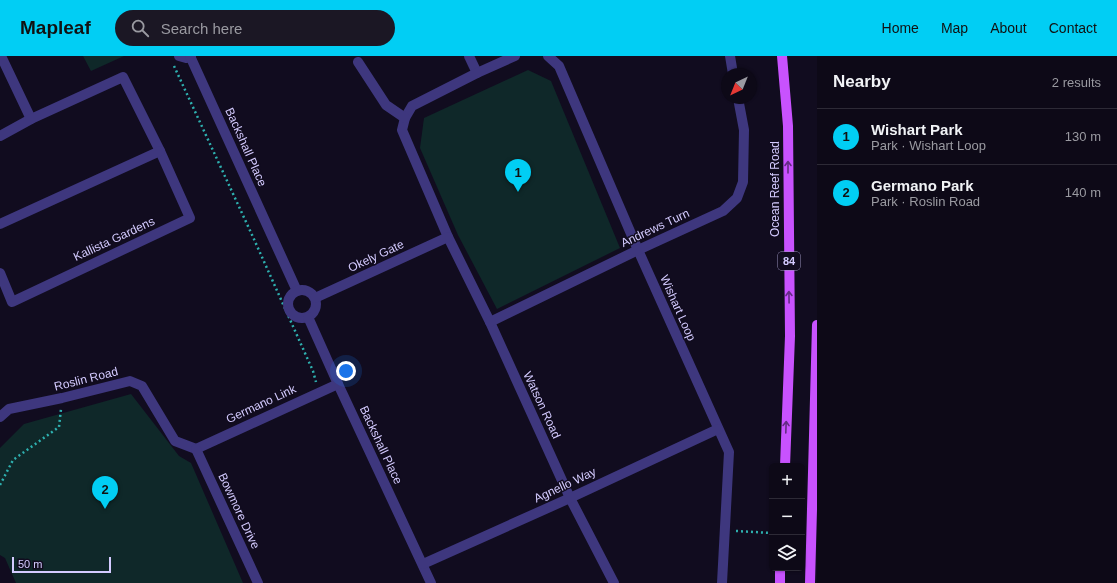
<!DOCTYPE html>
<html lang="en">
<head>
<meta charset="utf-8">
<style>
  body { margin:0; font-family:Arial,sans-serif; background:#1b1724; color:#f1f3f6 }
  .controls { position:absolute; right:12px; bottom:12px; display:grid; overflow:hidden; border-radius:6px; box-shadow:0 1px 3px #0004 }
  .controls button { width:36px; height:36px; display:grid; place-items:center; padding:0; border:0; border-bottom:1px solid #2d2a36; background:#0d0917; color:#f1f3f6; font:20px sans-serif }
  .compass { position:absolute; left:721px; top:12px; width:36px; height:36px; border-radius:50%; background:#0d0917; box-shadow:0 1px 3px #0004; rotate:223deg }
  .scale { position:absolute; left:12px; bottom:10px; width:99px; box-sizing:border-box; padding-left:4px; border:2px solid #d4cbff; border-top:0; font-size:11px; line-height:14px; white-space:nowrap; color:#d4cbff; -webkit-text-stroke:3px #110c1f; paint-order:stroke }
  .you { position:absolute; left:346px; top:315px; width:14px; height:14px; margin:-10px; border:3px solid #fff; border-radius:50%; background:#1a73e8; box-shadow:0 0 0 6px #1a73e833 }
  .badge { display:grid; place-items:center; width:26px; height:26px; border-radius:50%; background:#01cef4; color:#111; font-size:13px; font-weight:700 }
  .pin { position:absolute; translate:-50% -33px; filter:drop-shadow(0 1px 2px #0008) }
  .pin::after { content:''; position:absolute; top:21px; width:14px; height:12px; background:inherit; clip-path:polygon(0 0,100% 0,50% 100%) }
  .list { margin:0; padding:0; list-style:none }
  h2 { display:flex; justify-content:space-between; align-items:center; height:52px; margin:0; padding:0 16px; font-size:17px }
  h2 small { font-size:13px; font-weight:400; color:#9a9aa1 }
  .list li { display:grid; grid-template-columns:26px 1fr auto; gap:12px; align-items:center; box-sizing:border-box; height:56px; padding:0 16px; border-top:1px solid #2d2a36 }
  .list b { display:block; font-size:15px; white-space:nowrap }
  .list p { margin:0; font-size:13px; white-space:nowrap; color:#9a9aa1 }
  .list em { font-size:13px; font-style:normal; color:#9a9aa1 }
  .icon { flex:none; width:22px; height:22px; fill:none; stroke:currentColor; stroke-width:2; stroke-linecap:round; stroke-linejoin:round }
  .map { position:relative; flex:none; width:817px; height:527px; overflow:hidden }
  header { display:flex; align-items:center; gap:24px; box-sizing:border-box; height:56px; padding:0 20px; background:#01cef4; color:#111 }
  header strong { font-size:19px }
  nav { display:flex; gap:22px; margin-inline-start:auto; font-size:14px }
  .search { width:280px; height:36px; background:#1b1724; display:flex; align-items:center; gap:10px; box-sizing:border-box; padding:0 14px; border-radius:22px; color:#9a9aa1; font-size:15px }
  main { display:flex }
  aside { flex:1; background:#0d0917 }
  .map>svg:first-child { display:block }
  .green { fill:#0f2829 }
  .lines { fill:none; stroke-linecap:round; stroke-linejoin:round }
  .path { stroke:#2eb0af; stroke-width:2.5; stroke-dasharray:2 3; stroke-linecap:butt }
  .minor { stroke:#3e377e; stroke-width:10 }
  .primary { stroke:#c852fe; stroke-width:10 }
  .oneway { stroke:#632c83 }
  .labels { text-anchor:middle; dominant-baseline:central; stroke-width:3; stroke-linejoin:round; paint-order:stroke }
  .shield { fill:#110c1f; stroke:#9a92bc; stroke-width:1 }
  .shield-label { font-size:11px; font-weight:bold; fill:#d4cbff }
  .street-label { font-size:12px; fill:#d4cbff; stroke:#110c1f }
</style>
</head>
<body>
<header>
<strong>Mapleaf</strong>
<div class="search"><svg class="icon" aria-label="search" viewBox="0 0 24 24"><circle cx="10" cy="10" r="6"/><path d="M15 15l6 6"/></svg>Search here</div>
<nav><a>Home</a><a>Map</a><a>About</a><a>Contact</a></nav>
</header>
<main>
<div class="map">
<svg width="817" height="527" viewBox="0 0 817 527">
  <rect width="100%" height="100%" fill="#110c1f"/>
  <g class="green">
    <polygon points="83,0 124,0 91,15"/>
    <polygon points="528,14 551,25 620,192 497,253 458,179 420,92 424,62"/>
    <polygon points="131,338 179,400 191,407 243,527 16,527 5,502 0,499 0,392 24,368"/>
  </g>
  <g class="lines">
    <g class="path">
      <polyline points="174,10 253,181 313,315 316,326"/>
      <polyline points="0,429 13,404 59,371 61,353"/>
      <polyline points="736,475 772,477"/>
    </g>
    <g class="minor">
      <polyline points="1,0 31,63"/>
      <polyline points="179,0 186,2 191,0"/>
      <polyline points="190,0 297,235"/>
      <polyline points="469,0 477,17"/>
      <polyline points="515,0 477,17 412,50 405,62 402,74 448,181 490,266 570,442 614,527"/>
      <polyline points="548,0 559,10 638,194 729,396 722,527"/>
      <polyline points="730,0 733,18"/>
      <polyline points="358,6 386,49 405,62"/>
      <polyline points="0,80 31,63 123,21 160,95 190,162 12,246 0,217"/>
      <polyline points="0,168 160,95"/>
      <circle cx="302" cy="248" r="14"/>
      <polyline points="315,242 448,181"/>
      <polyline points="308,261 338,328 431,527"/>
      <polyline points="490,266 638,194 723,155 737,142 743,126 744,74 738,42"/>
      <polyline points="0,361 9,353 62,342 130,325 142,330 175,385 196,393"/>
      <polyline points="196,393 338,328"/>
      <polyline points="196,393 258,527"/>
      <polyline points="423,508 570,442 718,373"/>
    </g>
    <g class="primary">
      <polyline points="782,0 788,70 790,280 785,410"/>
      <polyline points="780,527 780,512"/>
      <polyline points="810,527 817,269"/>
    </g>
  </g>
  <defs><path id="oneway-shaft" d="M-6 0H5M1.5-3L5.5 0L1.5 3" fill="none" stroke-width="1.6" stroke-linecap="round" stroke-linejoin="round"/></defs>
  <g class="oneway">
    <use href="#oneway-shaft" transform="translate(788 111) rotate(-90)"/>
    <use href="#oneway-shaft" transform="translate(789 241) rotate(-91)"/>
    <use href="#oneway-shaft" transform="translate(786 371) rotate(-88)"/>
  </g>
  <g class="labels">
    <rect class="shield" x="778" y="196" width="22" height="18" rx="3"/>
    <g class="shield-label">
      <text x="789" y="205">84</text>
    </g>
    <g class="street-label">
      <text transform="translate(246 91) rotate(66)">Backshall Place</text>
      <text transform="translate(775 133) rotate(-90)">Ocean Reef Road</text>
      <text transform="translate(655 172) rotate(-25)">Andrews Turn</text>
      <text transform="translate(114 183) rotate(-25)">Kallista Gardens</text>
      <text transform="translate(376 200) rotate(-25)">Okely Gate</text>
      <text transform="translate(678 252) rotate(66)">Wishart Loop</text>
      <text transform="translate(86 323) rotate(-14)">Roslin Road</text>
      <text transform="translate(261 348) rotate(-25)">Germano Link</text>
      <text transform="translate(542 349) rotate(65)">Watson Road</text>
      <text transform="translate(381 389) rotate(65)">Backshall Place</text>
      <text transform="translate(565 429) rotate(-25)">Agnello Way</text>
      <text transform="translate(239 455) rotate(65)">Bowmore Drive</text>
    </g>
  </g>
</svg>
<div class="controls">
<button>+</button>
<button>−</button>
<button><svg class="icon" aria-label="layers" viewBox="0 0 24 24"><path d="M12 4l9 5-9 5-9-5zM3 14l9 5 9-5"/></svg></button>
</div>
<svg class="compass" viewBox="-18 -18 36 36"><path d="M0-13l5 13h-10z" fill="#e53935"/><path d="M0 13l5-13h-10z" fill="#9a9aa1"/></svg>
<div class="scale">50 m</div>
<div class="you"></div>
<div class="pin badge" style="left:518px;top:136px">1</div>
<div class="pin badge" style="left:105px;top:453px">2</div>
</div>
<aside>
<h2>Nearby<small>2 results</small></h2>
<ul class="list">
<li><span class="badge">1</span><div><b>Wishart Park</b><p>Park · Wishart Loop</p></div><em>130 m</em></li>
<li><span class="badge">2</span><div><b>Germano Park</b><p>Park · Roslin Road</p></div><em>140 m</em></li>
</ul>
</aside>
</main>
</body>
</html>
